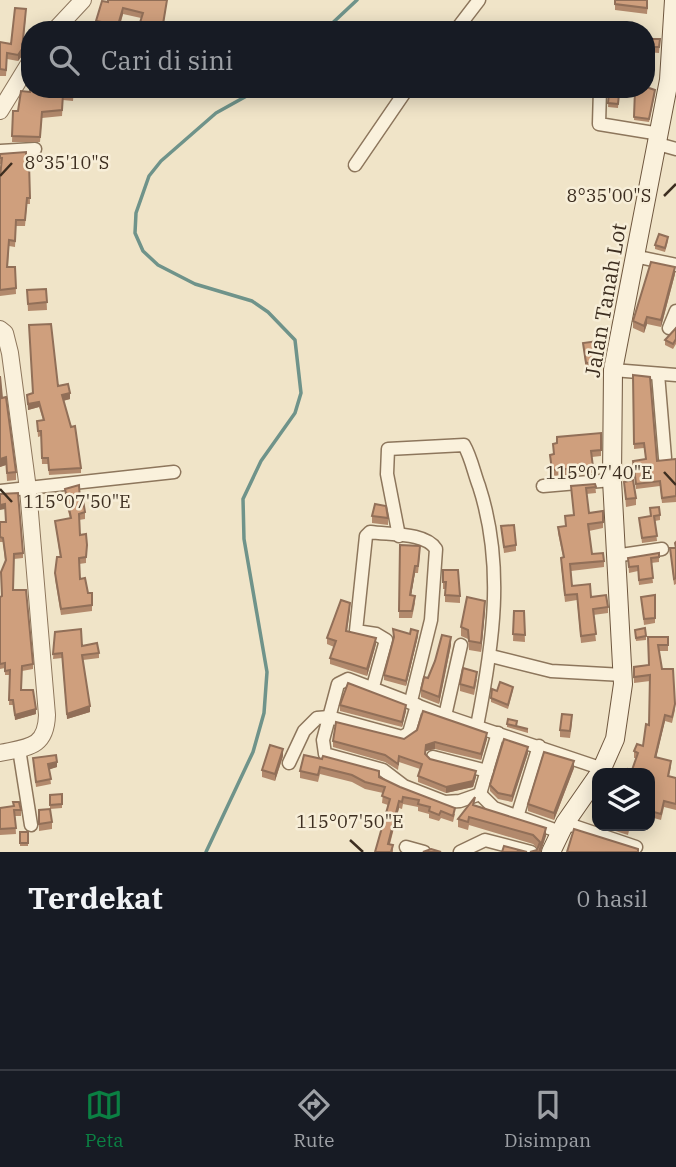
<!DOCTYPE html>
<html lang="id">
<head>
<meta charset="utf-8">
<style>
  body { margin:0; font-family:"IBM Plex Serif",serif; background:#242831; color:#f1f3f6 }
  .controls { position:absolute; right:21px; bottom:21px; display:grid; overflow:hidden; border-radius:14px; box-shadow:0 4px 18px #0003 }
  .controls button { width:63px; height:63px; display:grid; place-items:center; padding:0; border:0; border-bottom:2px solid #363941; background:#171b24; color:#f1f3f6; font:35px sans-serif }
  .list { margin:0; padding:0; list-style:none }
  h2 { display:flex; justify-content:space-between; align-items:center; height:91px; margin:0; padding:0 28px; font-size:30px }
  h2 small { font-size:23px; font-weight:400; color:#9ea1a6 }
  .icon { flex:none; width:38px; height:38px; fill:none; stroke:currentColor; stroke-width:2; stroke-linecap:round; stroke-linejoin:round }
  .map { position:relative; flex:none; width:676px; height:852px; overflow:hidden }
  .search { position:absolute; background:#171b24; box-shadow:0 4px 18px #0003; left:21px; right:21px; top:21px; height:77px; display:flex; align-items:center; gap:18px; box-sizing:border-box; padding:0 24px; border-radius:28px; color:#9ea1a6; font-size:26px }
  .sheet { height:217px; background:#171b24 }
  nav { display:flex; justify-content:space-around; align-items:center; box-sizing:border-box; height:98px; border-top:2px solid #363941; background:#171b24; font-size:19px; color:#9ea1a6 }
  nav a { display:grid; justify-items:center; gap:4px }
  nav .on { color:#0b8043 }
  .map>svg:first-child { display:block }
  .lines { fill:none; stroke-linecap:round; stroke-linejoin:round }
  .stream { stroke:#6f938a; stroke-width:3.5 }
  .minor-casing { stroke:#8d765c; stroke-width:15 }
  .tertiary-casing { stroke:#8d765c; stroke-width:18 }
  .secondary-casing { stroke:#6f573f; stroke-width:20 }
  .minor { stroke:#faf1dc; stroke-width:12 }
  .tertiary { stroke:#faf1dc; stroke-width:16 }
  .secondary { stroke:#faf1dc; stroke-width:18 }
  .wall { fill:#b2896c }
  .shaded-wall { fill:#916f58 }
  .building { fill:#cf9f7d; stroke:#916f58; stroke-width:2 }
  .ticks { fill:none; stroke:#3d2e20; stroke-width:2.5 }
  .labels { text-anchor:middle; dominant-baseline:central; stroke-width:5; stroke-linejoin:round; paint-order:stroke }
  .street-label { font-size:21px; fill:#3d2e20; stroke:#f7eed8 }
  .ticks-label { font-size:18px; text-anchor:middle; fill:#3d2e20; stroke:#f7eed8; stroke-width:5; stroke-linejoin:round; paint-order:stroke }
</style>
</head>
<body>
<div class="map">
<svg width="676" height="852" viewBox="0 0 676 852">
  <rect width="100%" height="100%" fill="#f0e4c8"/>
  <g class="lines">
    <g class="stream">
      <polyline points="325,30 357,0"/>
      <polyline points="206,852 253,752 264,713 267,672 244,539 243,499 261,461 295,413 301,393 295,340 268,312 252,301 195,284 158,265 143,251 135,233 136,213 149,176 161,161 216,113 259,89"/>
    </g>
    <defs>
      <g id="minor">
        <polyline points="456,30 479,0"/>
        <polyline points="600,89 599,124 660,134"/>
        <polyline points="658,144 676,149"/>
        <polyline points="0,151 35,149"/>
        <polyline points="355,165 407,89"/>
        <polyline points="634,256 676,265"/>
        <polyline points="669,328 676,311"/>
        <polyline points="613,370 676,375"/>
        <polyline points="658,374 665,458"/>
        <polyline points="543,486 612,480"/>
        <polyline points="0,491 174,472"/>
        <path d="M399 536 387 474 388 449 464 445C471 457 474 473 479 486 505 566 493 645 477 726"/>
        <polyline points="614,556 662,549"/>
        <polyline points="491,656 551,671 623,675"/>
        <path d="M372 690 386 640 376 634 356 631 366 536 370 532C389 535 425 532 436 549L431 620 411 701"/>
        <polyline points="445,716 461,645"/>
        <polyline points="19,749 31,825"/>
        <polyline points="433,757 487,771"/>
        <polyline points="289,763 304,731 317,718 329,717 402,737 409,733 417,705"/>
        <polyline points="480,794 460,801 445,802 404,786 383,770 325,754 323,740 338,684 348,679 445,716 603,769"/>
        <polyline points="480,794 494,808 560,832"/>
        <polyline points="480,794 498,733"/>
        <polyline points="517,817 539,746"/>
        <polyline points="565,823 636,847"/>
        <polyline points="406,847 424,852"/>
        <polyline points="460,852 485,840 531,852"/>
      </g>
      <g id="tertiary">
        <polyline points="55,30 83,0"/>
        <polyline points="0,111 30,62"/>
        <path d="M0 329 5 333 10 353 28 489 47 715C46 748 28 747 0 753"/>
      </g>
      <g id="secondary">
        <polyline points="600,773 615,739 623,684 612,480 613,370 669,80 674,0"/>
        <polyline points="551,852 565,823 597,777"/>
      </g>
    </defs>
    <use href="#minor" class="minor-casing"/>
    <use href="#tertiary" class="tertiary-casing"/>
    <use href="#secondary" class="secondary-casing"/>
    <use href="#minor" class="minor"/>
    <use href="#tertiary" class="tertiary"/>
    <use href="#secondary" class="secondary"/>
  </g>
  <g class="wall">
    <polygon points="167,0 163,29 156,28 155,30 138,30 141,18 123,14 119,30 96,26 96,21 108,2"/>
    <polygon points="615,0 648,0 647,14 615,10"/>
    <polygon points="26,15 22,56 18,61 7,59 6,76 0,76 0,42 11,44"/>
    <polygon points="646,39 660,39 659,53 646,52"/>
    <polygon points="74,89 73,101 63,100 62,116 42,118 40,142 12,142 13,111 18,111 30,92"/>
    <polygon points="620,89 646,89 655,94 649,122 634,120 635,94 620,94"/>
    <polygon points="609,93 619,94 618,108 608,107"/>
    <polygon points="0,154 29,163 30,204 27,204 25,226 16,226 15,247 9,246 8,267 15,267 16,294 0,296 0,177 1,164 0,164"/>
    <polygon points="668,241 665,252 655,249 655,245"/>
    <polygon points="675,274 661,327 647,324 644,333 633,328 633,321"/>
    <polygon points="46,289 47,310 28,311 27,290"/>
    <polygon points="676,328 676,344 673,349 665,345 665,340"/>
    <polygon points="583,343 606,347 604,356 596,357 596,369 586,370"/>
    <polygon points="633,375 657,461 676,459 676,502 662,503 660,486 636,489 633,461 646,459 644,448 634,449"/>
    <polygon points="0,376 2,398 16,472 16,480 7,481 6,465 0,467"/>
    <polygon points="58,386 70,399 63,401 81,468 81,473 49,475 48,464 42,464 41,436 38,437 37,421 43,420 39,407 28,410 27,395"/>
    <polygon points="601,433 601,456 592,457 593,473 552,476 550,455 553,455 553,444 557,443 557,437"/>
    <polygon points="624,482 636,498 636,505 626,507"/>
    <polygon points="595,484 596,493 586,494 589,513 603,511 603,528 589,531 592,554 604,561 604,567 571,571 572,586 608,607 608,613 593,615 596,641 581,643 577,600 565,602 561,564 561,558 563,557 558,533 558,527 565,526 565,516 574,515 571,486"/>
    <polygon points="65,489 80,500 85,512 85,519 79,520 80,535 86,534 86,563 79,564 80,579 88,593 92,593 92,611 61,615 55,579 55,573 60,557 55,521 70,518 66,504"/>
    <polygon points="0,494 23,553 23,558 14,559 13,590 33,664 33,669 22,671 22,690 36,714 15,720 13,705 9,705 10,675 5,675 5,668 0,669 0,597 2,596 5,561 3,542 0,542 0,522 6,522 5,509"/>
    <polygon points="650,508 660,515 660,520 655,521 657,541 642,543 639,518 650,516"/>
    <polygon points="372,516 388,518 388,525 372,523"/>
    <polygon points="501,526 516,545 516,551 504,553"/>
    <polygon points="676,542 676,584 674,585 670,548 675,548"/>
    <polygon points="400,545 420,554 418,573 415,573 411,595 415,603 412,618 399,618"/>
    <polygon points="659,553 659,562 651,563 653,583 639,585 638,571 629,573 628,558"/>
    <polygon points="443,570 460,596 460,603 445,602 445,589 443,589"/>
    <polygon points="655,595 655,623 644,625 641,597"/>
    <polygon points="350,609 347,631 376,644 367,676 330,664 330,658 334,647 327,644 327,638"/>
    <polygon points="485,610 481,652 469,650 468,639 461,636 461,627"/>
    <polygon points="514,611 524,611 525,642 513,641"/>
    <polygon points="393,629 418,636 406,686 384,680 384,675 394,639"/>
    <polygon points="635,630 646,636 646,640 636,641"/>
    <polygon points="55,632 99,653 99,658 83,660 90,712 67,719 62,658 53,659"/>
    <polygon points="648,637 668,637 668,651 659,651 662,669 675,710 672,723 665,721 656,757 671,767 669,776 676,778 676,810 664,807 661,820 650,817 650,773 636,758 634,758 634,751 643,746 649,725 650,681 634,683 634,667 649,665"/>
    <polygon points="451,645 439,704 421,697 421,690 428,678 435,661"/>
    <polygon points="477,679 474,695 460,691 460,684"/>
    <polygon points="513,690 508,709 491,702 491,698 497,691"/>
    <polygon points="340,705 406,711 402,727 340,711"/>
    <polygon points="572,723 570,738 560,737 560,730"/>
    <polygon points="507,724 528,729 528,733 507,727"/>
    <polygon points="404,739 487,739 481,760 435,749 426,751 426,755 430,759 476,777 473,787 446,793 418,782 418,776 420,769 399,762 398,770 385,762 333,747 333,741"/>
    <polygon points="528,753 512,802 498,799 490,791 490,785"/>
    <polygon points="304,755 379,777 455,814 453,822 441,818 439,821 429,818 429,814 418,811 418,807 403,804 402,809 399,808 390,844 393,845 393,852 375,852 388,805 382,803 383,793 365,789 352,782 320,774 318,782 300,778 300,771"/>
    <polygon points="283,756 275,781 262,777 262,770"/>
    <polygon points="33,758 57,767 49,769 51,784 36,787"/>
    <polygon points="574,768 554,820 528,811 528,804"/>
    <polygon points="62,794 62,808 50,809 50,795"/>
    <polygon points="475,806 546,836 537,850 537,848 533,844 469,825 468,830 458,827 458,819"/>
    <polygon points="0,808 21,810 21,816 15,816 16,834 0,835"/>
    <polygon points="39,810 52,822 52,829 39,831"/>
    <polygon points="600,826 630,826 628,835"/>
    <rect x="20" y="832" width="8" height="14"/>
  </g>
  <g class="shaded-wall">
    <polygon points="123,8 123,14 118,30 118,25"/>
    <polygon points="26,9 22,56 18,61 18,55"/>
    <polygon points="675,267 675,274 661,327 661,320"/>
    <polygon points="647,317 647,324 644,333 644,326"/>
    <polygon points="70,393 70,399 62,401 62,395"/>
    <polygon points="39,402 39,407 28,410 28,404"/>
    <polygon points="6,457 6,465 0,467 0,459"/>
    <polygon points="5,504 5,509 0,510 0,505"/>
    <polygon points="415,566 415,573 410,602 410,595"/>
    <polygon points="485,601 485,610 481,652 481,643"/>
    <polygon points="418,631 418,636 406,686 406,681"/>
    <polygon points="451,637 451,645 439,704 439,697"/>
    <polygon points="376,638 376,644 367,676 367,669"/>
    <polygon points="406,705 406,711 402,727 402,722"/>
    <polygon points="90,706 90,712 67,719 67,714"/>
    <polygon points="36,709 36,714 15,720 15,715"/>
    <polygon points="665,715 665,721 655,763 655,757"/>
    <polygon points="487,733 487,739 481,760 481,754"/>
    <polygon points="435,742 435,749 426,751 425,760 426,745"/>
    <polygon points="528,747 528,753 512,802 512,796"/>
    <polygon points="283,749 283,756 275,781 275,774"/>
    <polygon points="574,761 574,768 554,820 554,813"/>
    <polygon points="57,762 57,767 48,770 48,764"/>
    <polygon points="476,771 476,777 473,787 446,793 446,787"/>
    <polygon points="399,801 399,808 388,850 388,844"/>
    <polygon points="546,828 546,836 541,852 539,852"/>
  </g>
  <g class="building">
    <polygon points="108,0 167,0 163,24 156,23 154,30 138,29 143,13 123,8 118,25 96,21 102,1 108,2"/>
    <polygon points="615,0 647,0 647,8 615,4"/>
    <polygon points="15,8 26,9 22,49 18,55 7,53 6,70 0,69 0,42 11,44"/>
    <polygon points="646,39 660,39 659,47 646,47"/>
    <polygon points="646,87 655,90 649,119 634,117 635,90 620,89 646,89"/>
    <polygon points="30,89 73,89 73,95 63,94 62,110 42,112 40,137 12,136 13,111 18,111 21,91 30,92"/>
    <polygon points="609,93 619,94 618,104 608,103"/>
    <polygon points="26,152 26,162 29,163 30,198 27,198 25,220 16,220 15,241 9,240 7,267 15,267 16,288 0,290 0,177 2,158 0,158 0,154"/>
    <polygon points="659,234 668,237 665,248 655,245"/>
    <polygon points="651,262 675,267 661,320 647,317 644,326 633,321"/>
    <polygon points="46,289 47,302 28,304 27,290"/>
    <polygon points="51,324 58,386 68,384 70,393 62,395 71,427 75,426 81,468 49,470 48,458 42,458 41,431 38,431 37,421 44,420 39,402 28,404 27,395 33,393 29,325"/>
    <polygon points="676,328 676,339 673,344 665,340"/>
    <polygon points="606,340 604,349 595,350 596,362 586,363 583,343"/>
    <polygon points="633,375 650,377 657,461 676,459 676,496 662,498 660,481 636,484 633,461 646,459 644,443 634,444"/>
    <polygon points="0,376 2,398 6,397 16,472 7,473 6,457 0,459"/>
    <polygon points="601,433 601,450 591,451 593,467 552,470 550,455 554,454 553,444 557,443 557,437"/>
    <polygon points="633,480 636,498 626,499 624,482"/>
    <polygon points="595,484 596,487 586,488 589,513 603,511 603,522 588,524 592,554 603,553 604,561 570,564 572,586 590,584 591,597 606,595 608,607 593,609 596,634 581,636 577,594 565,595 561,558 564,557 558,527 566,526 565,516 574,515 571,486"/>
    <polygon points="79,485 80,500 83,500 85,512 79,514 80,535 86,534 87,545 86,557 79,558 80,579 85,578 88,593 92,593 92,605 61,609 55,573 57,557 61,557 55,521 71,518 65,489"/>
    <polygon points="18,493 23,553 14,554 13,590 26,590 33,664 22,666 21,690 33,690 36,709 15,715 13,700 9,700 10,670 5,671 5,663 0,664 0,597 2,596 1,572 6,560 3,538 0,537 0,522 6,522 5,504 0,505 0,494"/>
    <polygon points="375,504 386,506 388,518 372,516"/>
    <polygon points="659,507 660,515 654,516 657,536 642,538 639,518 651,516 650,508"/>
    <polygon points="514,525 516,545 504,547 501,526"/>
    <polygon points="676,542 676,578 674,579 670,548 676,548 675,543"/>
    <polygon points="400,545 420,546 418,566 415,566 410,595 415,596 412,611 399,611"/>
    <polygon points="659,553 659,557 651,558 653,578 639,580 638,566 629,567 628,558"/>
    <polygon points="443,570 458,570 460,596 445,595 446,582 443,582"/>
    <polygon points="655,595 655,618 644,619 641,597"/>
    <polygon points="467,597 485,601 481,643 469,641 468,630 461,627"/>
    <polygon points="341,600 350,603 346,631 376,638 367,669 330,658 336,641 327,638"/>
    <polygon points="514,611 524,611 525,635 513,634"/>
    <polygon points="645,628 646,636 636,638 635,630"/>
    <polygon points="81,629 82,646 97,643 99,653 82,655 90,706 67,714 62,653 53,654 55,632"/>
    <polygon points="393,629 410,634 411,629 418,631 406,681 384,675 394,637"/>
    <polygon points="442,635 451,637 439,697 421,690 424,677 428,678 435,661"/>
    <polygon points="648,637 668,637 668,645 658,645 662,669 673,669 675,704 672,717 665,715 655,757 671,761 668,776 676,778 676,804 664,801 661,814 650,811 650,773 627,773 628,769 632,770 638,753 634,751 637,744 643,746 646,724 649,725 650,675 634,677 634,667 649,665"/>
    <polygon points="463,668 477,672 474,688 460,684"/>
    <polygon points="500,682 513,687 508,705 491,698 492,689 497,691"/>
    <polygon points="348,683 406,705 402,722 340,705"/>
    <polygon points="423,711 487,733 481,754 435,742 426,745 425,754 430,759 476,771 473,781 446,787 418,776 422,764 399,756 398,764 385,755 333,741 336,722 404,739 417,730"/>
    <polygon points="562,714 572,715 570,731 560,730"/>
    <polygon points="508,719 517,721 516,726 528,729 507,724"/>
    <polygon points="504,739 528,747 512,796 498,793 490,785"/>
    <polygon points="270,745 283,749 275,774 262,770"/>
    <polygon points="544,752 574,761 554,813 528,804"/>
    <polygon points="56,755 57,762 48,764 51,779 36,782 33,758"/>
    <polygon points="304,755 322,759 323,756 379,771 379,777 400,787 455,808 453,816 441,811 439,815 429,811 430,807 418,804 419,800 403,797 402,802 399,801 388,844 393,845 391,852 375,852 390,799 382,796 385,787 365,782 352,775 320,767 318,775 300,771"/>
    <polygon points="62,794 62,804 50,805 50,795"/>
    <polygon points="475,797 473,805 546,828 539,852 530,852 537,850 540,842 533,835 469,817 468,822 458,819"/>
    <polygon points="13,802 19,802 21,810 14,810 16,828 0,829 0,808 14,806"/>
    <polygon points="50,809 52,822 39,824 39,810"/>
    <polygon points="574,829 638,849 638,852 567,852"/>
    <rect x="20" y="832" width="8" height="11"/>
    <polygon points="504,846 527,852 518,851 517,852 502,852"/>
    <polygon points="431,849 441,852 423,852"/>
  </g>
  <path class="ticks" d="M0 176 12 163M664 196 676 184M664 472 676 485M0 489 12 502M350 840 363 852"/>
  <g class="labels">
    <g class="street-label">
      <text transform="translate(605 300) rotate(-80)">Jalan Tanah Lot</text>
    </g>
  </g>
  <g class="ticks-label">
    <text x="67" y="169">8°35'10"S</text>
    <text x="609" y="202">8°35'00"S</text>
    <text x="599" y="479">115°07'40"E</text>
    <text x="77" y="508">115°07'50"E</text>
    <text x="350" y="828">115°07'50"E</text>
  </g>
</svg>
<div class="controls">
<button><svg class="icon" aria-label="layers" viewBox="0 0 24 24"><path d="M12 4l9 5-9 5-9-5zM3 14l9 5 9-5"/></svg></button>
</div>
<div class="search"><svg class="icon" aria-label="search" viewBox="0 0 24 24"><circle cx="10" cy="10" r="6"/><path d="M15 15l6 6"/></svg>Cari di sini</div>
</div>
<section class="sheet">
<h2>Terdekat<small>0 hasil</small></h2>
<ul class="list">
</ul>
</section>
<nav>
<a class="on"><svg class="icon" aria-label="map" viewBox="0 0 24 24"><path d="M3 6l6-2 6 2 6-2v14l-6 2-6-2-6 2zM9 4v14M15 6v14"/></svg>Peta</a>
<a><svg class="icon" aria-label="directions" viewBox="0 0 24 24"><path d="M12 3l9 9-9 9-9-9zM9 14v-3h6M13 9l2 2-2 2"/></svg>Rute</a>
<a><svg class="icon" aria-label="saved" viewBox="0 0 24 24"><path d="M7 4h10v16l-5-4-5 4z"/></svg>Disimpan</a>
</nav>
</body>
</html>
